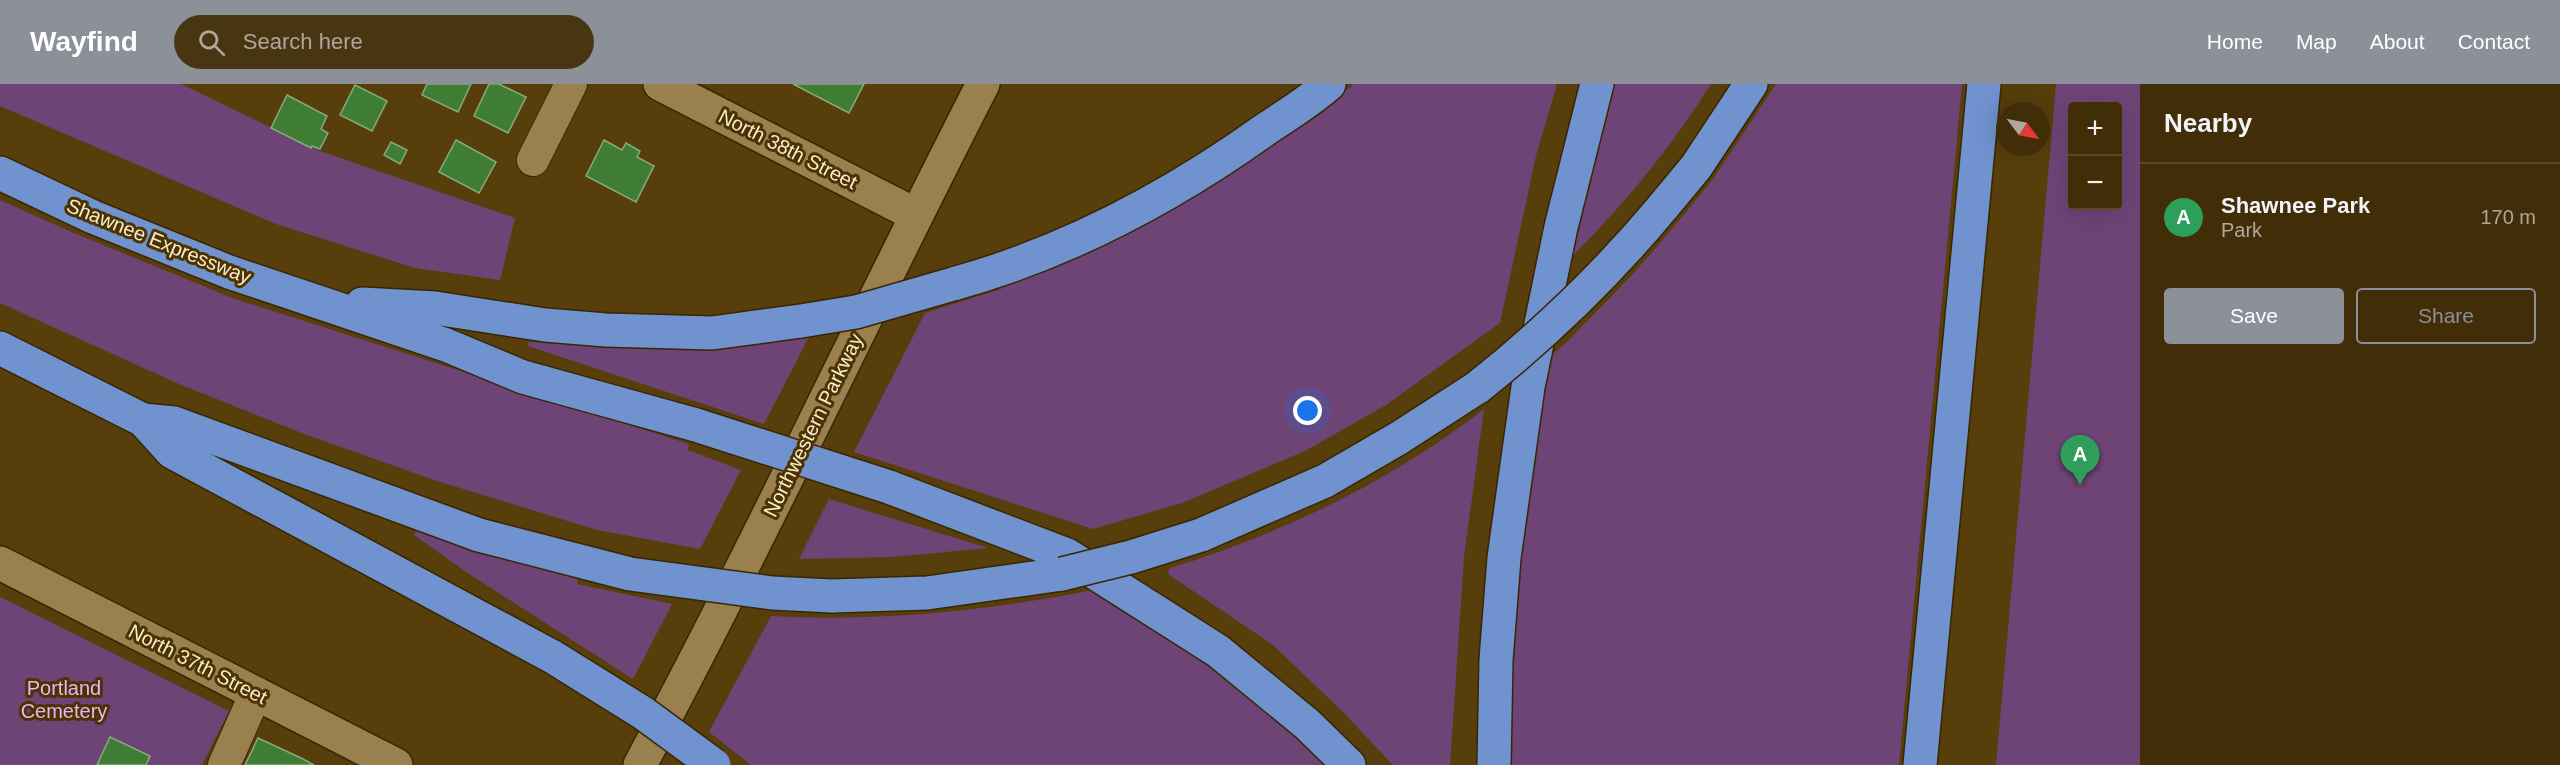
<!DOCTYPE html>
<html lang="en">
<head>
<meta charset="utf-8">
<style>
  body { margin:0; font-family:Helvetica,sans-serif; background:#483612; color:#f1f3f6 }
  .controls { position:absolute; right:18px; top:18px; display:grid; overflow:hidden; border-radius:6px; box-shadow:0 6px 24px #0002 }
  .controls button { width:54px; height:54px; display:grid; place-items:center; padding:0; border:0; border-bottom:2px solid #5a4a29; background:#412e08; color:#f1f3f6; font:30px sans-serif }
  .compass { position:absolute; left:1996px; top:18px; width:54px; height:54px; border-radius:50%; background:#412e08; box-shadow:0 6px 24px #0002; rotate:122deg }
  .you { position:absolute; left:1308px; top:327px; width:21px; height:21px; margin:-15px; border:4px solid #fff; border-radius:50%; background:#1a73e8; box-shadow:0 0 0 9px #1a73e833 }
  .badge { display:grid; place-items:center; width:39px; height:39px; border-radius:50%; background:#8c9099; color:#fff; font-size:20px; font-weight:700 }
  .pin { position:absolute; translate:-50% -50px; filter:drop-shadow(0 2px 3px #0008) }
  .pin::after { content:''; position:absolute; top:32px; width:21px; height:18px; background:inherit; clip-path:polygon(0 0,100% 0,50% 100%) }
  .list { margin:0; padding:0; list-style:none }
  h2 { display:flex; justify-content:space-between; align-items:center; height:78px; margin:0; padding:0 24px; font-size:26px }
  h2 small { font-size:20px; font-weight:400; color:#aea89c }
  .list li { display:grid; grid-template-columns:39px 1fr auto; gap:18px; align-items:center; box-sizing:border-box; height:108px; padding:0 24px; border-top:2px solid #5a4a29 }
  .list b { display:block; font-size:22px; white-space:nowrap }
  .list p { margin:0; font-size:20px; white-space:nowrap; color:#aea89c }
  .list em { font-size:20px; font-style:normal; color:#aea89c }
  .actions { display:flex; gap:12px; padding:18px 24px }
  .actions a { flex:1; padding:14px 0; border:2px solid #8c9099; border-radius:6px; text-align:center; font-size:21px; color:#8c9099 }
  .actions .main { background:#8c9099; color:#fff }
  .icon { flex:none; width:33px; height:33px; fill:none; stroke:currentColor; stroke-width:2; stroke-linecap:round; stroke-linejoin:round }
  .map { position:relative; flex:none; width:2140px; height:681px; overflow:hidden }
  header { display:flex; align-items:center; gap:36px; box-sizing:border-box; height:84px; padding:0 30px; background:#8c9099; color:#fff }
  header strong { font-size:28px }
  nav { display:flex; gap:33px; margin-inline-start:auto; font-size:21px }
  .search { width:420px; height:54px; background:#483612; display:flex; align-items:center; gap:15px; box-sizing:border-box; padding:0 21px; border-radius:33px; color:#aea89c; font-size:22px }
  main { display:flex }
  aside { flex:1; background:#412e08 }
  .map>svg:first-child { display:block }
  .green { fill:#6e4476; fill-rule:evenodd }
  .building { fill:#3f7d34; stroke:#87ab81; stroke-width:1.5 }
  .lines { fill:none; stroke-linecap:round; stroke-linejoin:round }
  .minor-casing { stroke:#382600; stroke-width:34 }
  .tertiary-casing { stroke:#382600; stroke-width:36 }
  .motorway-casing { stroke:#382600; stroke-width:36 }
  .minor { stroke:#9a7f4f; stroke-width:32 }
  .tertiary { stroke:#9a7f4f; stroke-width:33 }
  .motorway { stroke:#7093cf; stroke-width:33 }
  .motorway-bridge-casing { stroke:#382600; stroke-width:36; stroke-linecap:butt }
  .motorway-bridge { stroke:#7093cf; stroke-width:33 }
  .labels { text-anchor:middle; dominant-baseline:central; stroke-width:6; stroke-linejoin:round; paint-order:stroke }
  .street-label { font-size:20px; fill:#f9ebd2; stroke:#4b3400 }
  .park-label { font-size:20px; fill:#efb0fc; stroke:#4b3400 }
</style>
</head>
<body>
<header>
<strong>Wayfind</strong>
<div class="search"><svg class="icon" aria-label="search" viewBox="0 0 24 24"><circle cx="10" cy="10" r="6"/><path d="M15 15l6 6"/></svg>Search here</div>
<nav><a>Home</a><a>Map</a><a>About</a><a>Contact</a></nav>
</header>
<main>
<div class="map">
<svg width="2140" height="681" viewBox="0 0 2140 681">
  <rect width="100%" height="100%" fill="#573e0b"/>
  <g class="green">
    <polygon points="0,0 181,0 320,67 515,134 500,196 415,184 276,140 0,22"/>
    <polygon points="1354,0 1557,0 1536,72 1500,239 1386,321 1305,367 1182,419 1093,445 854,368 925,229 1001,205 1002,199 1208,102 1288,51"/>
    <path d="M1606 0H1711C1668 68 1616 131 1558 186Z"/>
    <polygon points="1776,0 1962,0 1899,681 1503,681 1524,380 1542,280 1568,257 1633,190 1672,145 1713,95"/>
    <path d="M2056 0H2140V681H1996ZM2072 22H2118V122H2072Z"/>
    <polygon points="0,116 69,147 235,215 689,360 688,366 741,386 700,465 597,446 437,397 307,351 179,300 0,219"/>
    <polygon points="809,253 764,340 528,262 529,258 636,262"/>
    <path d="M1484 325 1464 473 1450 681H1393L1342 627 1273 561 1168 490 1170 484C1281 450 1392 397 1484 325Z"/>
    <polygon points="829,415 988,464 893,473 799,475"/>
    <polygon points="417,446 578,493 577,500 672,520 633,595 466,488 414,451"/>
    <path d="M1093 506 1196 567 1332 681H751L709 648 771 532C881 538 986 527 1093 506Z"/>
    <polygon points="0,513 229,627 202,681 0,681"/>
  </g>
  <g class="building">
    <polygon points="427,0 471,0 458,28 422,11"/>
    <polygon points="489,0 499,0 526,13 508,49 474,32"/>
    <polygon points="793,0 864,0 849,29"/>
    <polygon points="355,1 387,17 372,47 340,31"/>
    <polygon points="287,11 327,32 321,45 328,49 320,65 312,62 311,64 271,44"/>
    <polygon points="456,56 496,78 479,109 439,88"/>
    <polygon points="604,56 622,66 626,59 640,67 637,73 654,82 636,118 586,92"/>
    <polygon points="391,58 407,66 400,80 384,71"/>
    <polygon points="110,653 150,672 146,681 97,681"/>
    <polygon points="258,654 301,674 314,681 245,681"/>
  </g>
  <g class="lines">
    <defs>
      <g id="minor">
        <polyline points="533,76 571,0"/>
        <polyline points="224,681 256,609"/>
      </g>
      <g id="tertiary">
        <polyline points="660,0 916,131"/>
        <polyline points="0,479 396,681"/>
        <path d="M640 681C760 457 867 226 983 0"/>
      </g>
      <g id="motorway">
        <polyline points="0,89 93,133 229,188 446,261 523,293 696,341"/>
        <polyline points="1662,124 1696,83 1751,0"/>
        <path d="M953 200C1066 169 1171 113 1266 45 1287 31 1310 17 1329 0"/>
        <polyline points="362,220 435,224 545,241 606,246 712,249 801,237"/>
        <polyline points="0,264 143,336 172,368 553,573"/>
        <polyline points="143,336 174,339 479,451 630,490"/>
        <polyline points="889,403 1067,471 1218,567 1307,640 1349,681"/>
        <polyline points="1201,451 1325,397 1399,354 1478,303"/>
        <polyline points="832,512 927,509 1062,490"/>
        <polyline points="1494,681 1496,576 1504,474 1528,303 1561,143 1597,0"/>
        <polyline points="1920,681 1984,0"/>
      </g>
    </defs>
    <use href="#minor" class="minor-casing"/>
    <use href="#tertiary" class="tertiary-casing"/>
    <use href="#motorway" class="motorway-casing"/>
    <use href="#minor" class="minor"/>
    <use href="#tertiary" class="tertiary"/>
    <use href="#motorway" class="motorway"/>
    <defs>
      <g id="motorway-bridge">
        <polyline points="801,237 856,228 953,200"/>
        <path d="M1478 303C1546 249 1606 191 1662 124"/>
        <polyline points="696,341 889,403"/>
        <polyline points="630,490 772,509 832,512"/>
        <polyline points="1062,490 1131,473 1201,451"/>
        <polyline points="553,573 643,629 714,681"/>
      </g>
    </defs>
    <use href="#motorway-bridge" class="motorway-bridge-casing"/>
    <use href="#motorway-bridge" class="motorway-bridge"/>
  </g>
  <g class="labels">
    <g class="street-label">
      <text transform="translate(788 65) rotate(27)">North 38th Street</text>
      <text transform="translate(159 157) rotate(22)">Shawnee Expressway</text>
      <text transform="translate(813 341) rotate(-64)">Northwestern Parkway</text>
      <text transform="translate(198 580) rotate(27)">North 37th Street</text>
    </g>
    <g class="park-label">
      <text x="64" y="604">Portland<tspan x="64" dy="23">Cemetery</tspan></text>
    </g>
  </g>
</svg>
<div class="controls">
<button>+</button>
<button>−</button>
</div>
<svg class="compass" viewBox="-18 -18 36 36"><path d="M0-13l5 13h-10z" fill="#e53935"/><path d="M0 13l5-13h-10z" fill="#aea89c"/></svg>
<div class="you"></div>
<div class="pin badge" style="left:2080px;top:401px;background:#2e9e5b">A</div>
</div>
<aside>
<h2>Nearby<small></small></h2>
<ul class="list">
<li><span class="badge" style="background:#2e9e5b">A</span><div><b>Shawnee Park</b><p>Park</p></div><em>170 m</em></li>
</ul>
<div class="actions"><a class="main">Save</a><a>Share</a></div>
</aside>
</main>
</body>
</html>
